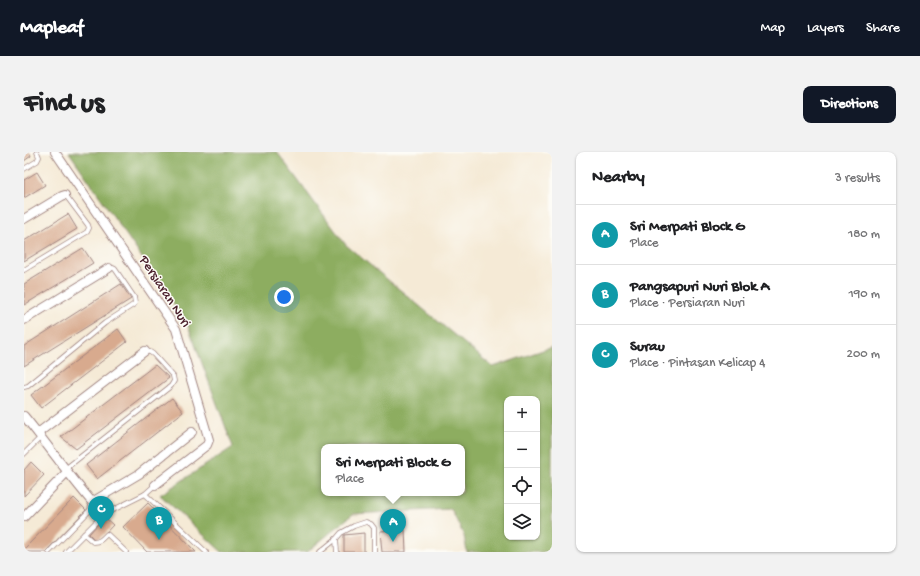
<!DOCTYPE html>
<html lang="en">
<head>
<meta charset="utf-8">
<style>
  body { margin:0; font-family:"Gochi Hand",sans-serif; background:#f2f2f2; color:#202124 }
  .controls { position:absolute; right:12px; bottom:12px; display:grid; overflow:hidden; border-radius:8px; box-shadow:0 1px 3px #0004 }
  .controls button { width:36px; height:36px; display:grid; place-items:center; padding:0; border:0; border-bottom:1px solid #e0e0e0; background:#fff; color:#202124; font:20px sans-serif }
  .you { position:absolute; left:260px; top:145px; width:14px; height:14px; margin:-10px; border:3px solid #fff; border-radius:50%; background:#1a73e8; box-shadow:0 0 0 6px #1a73e833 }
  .badge { display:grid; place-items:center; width:26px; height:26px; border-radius:50%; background:#111827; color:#fff; font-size:13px; font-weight:700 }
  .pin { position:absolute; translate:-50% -33px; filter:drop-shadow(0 1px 2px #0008) }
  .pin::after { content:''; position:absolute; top:21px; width:14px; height:12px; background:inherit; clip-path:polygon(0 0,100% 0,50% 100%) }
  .popup { position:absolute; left:297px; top:292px; width:144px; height:52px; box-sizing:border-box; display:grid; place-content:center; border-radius:8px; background:#fff; filter:drop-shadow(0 1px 3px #0005); font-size:13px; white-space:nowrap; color:#757577 }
  .popup b { font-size:15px; color:#202124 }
  .popup::after { content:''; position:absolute; left:50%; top:100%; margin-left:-8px; border:8px solid transparent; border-top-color:#fff }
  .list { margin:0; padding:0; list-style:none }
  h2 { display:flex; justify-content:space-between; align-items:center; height:52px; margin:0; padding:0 16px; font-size:17px }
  h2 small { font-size:13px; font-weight:400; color:#757577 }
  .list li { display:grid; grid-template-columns:26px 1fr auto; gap:12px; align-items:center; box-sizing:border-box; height:60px; padding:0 16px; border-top:1px solid #e0e0e0 }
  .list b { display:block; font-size:15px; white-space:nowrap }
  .list p { margin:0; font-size:13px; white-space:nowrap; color:#757577 }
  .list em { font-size:13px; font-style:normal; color:#757577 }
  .icon { flex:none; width:22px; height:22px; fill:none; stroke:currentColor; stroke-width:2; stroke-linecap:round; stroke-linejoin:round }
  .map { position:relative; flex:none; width:528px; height:400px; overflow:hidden; border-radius:8px }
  header { display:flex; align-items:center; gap:24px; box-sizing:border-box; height:56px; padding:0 20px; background:#111827; color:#fff }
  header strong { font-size:19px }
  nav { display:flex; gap:22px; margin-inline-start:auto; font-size:14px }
  .intro { display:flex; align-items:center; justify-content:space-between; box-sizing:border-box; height:96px; padding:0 24px }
  h1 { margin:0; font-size:28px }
  .button { padding:10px 18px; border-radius:8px; background:#111827; color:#fff; font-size:14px; font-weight:700 }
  main { display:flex; gap:24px; padding:0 24px }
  aside { flex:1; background:#fff; border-radius:8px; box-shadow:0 1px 3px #0004 }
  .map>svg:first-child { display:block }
  .forest { fill:#8dad61; stroke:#6c6646; fill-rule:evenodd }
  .building { fill:#d8aa8e }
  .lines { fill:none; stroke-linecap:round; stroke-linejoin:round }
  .lane-casing { stroke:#a08480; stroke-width:5.5 }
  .street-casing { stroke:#a08480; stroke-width:10 }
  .lane { stroke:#fff; stroke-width:4 }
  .street { stroke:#fff; stroke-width:8 }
  .labels { text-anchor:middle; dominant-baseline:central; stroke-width:3; stroke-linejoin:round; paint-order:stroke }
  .street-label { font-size:14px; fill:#4a1f2b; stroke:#fdfcf7 }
</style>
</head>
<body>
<header>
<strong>Mapleaf</strong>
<nav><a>Map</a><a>Layers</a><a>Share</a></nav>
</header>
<div class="intro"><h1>Find us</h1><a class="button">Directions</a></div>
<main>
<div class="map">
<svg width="528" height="400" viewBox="0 0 528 400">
  <rect width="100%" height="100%" fill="#fdfcf7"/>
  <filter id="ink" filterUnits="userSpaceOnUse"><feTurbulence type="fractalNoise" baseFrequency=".025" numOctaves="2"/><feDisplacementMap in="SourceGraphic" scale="8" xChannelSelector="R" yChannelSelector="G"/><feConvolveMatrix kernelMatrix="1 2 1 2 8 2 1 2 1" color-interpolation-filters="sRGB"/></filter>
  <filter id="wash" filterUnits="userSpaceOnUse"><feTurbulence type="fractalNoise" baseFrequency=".012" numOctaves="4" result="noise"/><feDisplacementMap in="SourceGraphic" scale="16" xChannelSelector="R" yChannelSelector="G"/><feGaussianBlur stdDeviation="0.9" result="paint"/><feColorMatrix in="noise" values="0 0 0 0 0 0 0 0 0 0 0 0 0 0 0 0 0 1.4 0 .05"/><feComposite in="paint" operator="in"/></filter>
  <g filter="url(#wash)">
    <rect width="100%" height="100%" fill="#f5ead6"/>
    <path class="forest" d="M45 0H253L322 93 469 215 528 195V400H443L440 384 427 357 329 362 283 400H198L136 343 209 295 163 171ZM483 247H513V385H483ZM300 295H438V341H300Z"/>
    <g id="blocks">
      <g class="building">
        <polygon points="0,0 5,0 7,4 0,9"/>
        <polygon points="13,20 21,33 0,46 0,28"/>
        <polygon points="44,62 53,77 0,109 0,89"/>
        <polygon points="59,96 69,111 0,153 0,132"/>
        <polygon points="97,132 107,147 0,214 0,194"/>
        <polygon points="94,177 103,190 17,256 7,243"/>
        <polygon points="131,213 145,226 52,297 37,285"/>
        <polygon points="148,246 159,260 73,327 62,313"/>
        <polygon points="7,310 20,323 0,344 0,318"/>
        <polygon points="50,346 62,358 21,400 0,400 0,397"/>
        <polygon points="124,351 172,400 123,400 99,375"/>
        <polygon points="80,365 89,373 73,390 65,382"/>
        <polygon points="381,378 382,400 358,400 356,379"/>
        <polygon points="340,381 340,400 320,400 320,383"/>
      </g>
    </g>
  </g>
  <g filter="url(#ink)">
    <use href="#blocks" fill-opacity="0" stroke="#a08480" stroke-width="1"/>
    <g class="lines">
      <defs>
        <g id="lane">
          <polyline points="0,17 13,9 15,5 13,0"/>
          <polyline points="0,118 63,80 65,76 64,73 43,45 41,43"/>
          <polyline points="0,235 4,234 81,171 109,153 111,151 110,145 91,117 89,116 85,116"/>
          <polyline points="0,302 17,285"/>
          <polyline points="41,317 147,234 150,229 149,224 129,202 126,200 121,199"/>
          <polyline points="121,342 182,400"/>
          <path d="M60 382 69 390C76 390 78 387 83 382L102 400"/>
          <polyline points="312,387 313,400"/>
          <polyline points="25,400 66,358 68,350"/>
          <polyline points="42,400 79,363 121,342 131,333"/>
          <polyline points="296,400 312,387 317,381 330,374 342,370 347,372 350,376 350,400"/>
        </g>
        <g id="street">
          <polyline points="31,0 152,177 185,288 183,293 131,333"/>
          <polyline points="0,67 38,44 41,43"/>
          <polyline points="0,168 85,116"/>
          <path d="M0 264C23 292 44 322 68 350L115 322 168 280"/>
          <polyline points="14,281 121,199"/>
          <polyline points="0,365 43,320"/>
        </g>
      </defs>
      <use href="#lane" class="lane-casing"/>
      <use href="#street" class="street-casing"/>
      <use href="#lane" class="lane"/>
      <use href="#street" class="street"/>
    </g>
  </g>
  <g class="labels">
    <g class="street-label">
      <text transform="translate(140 140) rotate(57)">Persiaran Nuri</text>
    </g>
  </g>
</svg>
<div class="controls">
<button>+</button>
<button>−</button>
<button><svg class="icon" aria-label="locate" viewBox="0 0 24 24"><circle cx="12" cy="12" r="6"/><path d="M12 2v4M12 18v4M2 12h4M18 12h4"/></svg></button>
<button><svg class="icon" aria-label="layers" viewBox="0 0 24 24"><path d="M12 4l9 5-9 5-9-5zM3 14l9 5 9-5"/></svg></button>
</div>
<div class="you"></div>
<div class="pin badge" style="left:369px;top:390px;background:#0f9aa8">A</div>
<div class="popup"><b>Sri Merpati Block G</b>Place</div>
<div class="pin badge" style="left:135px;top:388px;background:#0f9aa8">B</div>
<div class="pin badge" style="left:77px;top:377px;background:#0f9aa8">C</div>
</div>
<aside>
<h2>Nearby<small>3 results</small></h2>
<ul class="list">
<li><span class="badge" style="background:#0f9aa8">A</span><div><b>Sri Merpati Block G</b><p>Place</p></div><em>180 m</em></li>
<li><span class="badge" style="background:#0f9aa8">B</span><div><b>Pangsapuri Nuri Blok A</b><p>Place · Persiaran Nuri</p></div><em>190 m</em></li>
<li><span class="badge" style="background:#0f9aa8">C</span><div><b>Surau</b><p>Place · Pintasan Kelicap 4</p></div><em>200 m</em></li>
</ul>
</aside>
</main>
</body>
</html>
